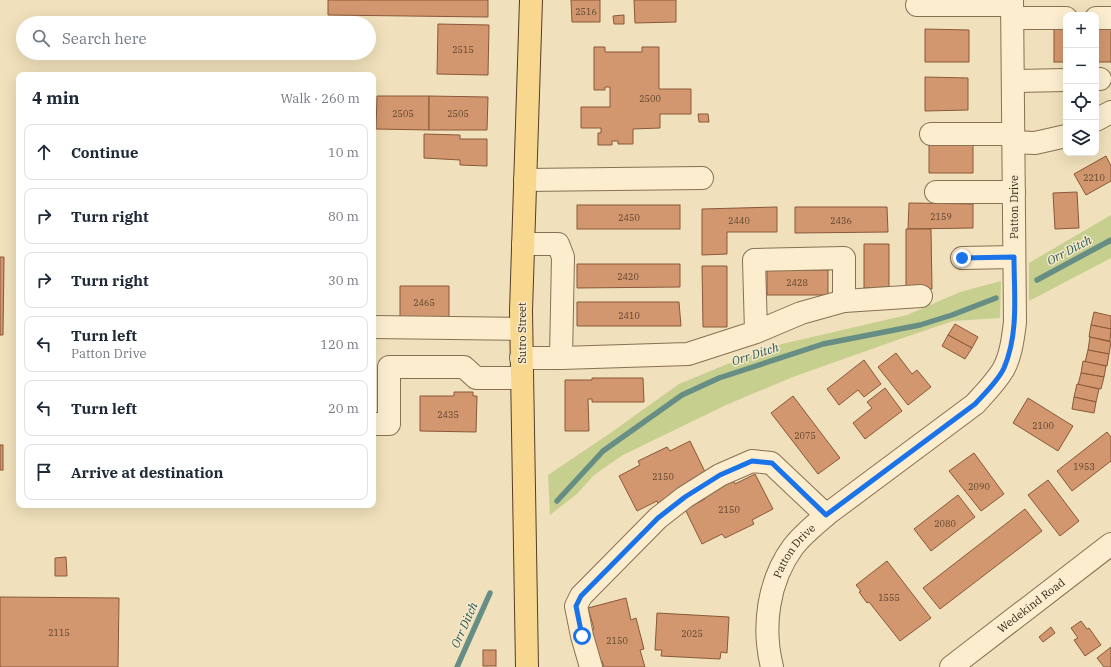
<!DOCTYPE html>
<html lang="en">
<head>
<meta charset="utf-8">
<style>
  body { margin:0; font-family:"IBM Plex Serif",serif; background:#f6f6f7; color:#1f2937 }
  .controls { position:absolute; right:12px; top:12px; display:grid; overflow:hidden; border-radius:8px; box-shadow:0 4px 16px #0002 }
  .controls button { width:36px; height:36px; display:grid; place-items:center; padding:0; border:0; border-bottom:1px solid #e0e1e3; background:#fff; color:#1f2937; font:20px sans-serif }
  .stop { position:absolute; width:12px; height:12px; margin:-9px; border:3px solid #1a73e8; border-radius:50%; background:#fff }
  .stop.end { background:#1a73e8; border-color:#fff; box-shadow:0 1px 4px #0008 }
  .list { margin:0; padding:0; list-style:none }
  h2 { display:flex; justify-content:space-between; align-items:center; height:52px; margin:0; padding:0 16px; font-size:17px }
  h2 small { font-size:13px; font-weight:400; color:#747a83 }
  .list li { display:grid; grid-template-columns:26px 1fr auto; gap:12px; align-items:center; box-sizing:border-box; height:56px; margin:0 8px 8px; padding:0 8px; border:1px solid #e0e1e3; border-radius:8px }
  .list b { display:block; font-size:15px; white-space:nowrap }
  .list p { margin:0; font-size:13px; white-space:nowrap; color:#747a83 }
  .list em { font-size:13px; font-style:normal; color:#747a83 }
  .icon { flex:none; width:22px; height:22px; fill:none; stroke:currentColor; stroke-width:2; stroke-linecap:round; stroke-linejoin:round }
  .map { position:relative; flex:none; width:1111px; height:667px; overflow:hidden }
  .search { position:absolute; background:#fff; box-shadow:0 4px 16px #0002; left:16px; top:16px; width:360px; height:44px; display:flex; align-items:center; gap:10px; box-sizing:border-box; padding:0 14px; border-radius:22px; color:#747a83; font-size:15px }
  .panel { position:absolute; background:#fff; box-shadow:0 4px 16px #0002; left:16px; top:72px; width:360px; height:436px; border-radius:8px }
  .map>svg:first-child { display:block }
  .green { fill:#c7cf8e }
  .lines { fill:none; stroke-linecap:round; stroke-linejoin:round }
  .stream { stroke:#678e84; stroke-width:5.5 }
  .building { fill:#d2976e; stroke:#895838 }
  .minor-casing { stroke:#887054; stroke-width:24 }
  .major-casing { stroke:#553d29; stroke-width:24 }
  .minor { stroke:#fbedce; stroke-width:22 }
  .major { stroke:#f8d78e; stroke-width:22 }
  .route { stroke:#1a73e8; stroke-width:5 }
  .labels { text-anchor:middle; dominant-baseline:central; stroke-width:3; stroke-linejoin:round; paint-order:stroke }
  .number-label { font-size:9px; fill:#5d442f }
  .street-label { font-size:11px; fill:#36281a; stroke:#f7eacb }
  .water-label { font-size:12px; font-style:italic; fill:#285754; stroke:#f7eacb }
</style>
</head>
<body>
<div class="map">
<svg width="1111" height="667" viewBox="0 0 1111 667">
  <rect width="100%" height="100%" fill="#f0e0bb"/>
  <g class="green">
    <polygon points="1111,215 1111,258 1029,301 1029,263"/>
    <polygon points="1001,281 1000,318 953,321 897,340 793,377 726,405 623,455 594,475 578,493 550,515 548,475 609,434 679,384 725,365 782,344 907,315 960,292"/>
  </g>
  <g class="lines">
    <g class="stream">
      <polyline points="1037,280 1111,240"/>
      <polyline points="557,501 603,451 682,395 719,378 823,344 920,325 952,315 996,298"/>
      <polyline points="457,667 490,593"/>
    </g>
  </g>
  <g class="building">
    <polygon points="328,0 488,0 488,17 328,15"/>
    <polygon points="571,0 600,0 600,22 572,22"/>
    <polygon points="634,0 676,0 676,22 635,23"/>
    <polygon points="624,15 624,24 614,24 613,16"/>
    <polygon points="438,24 489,25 488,75 437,74"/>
    <rect x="1096" y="28" width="15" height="34"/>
    <polygon points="925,29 969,30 969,62 925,62"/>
    <rect x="1054" y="29" width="12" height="33"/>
    <polygon points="594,47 605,47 605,52 642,52 642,47 659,47 659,89 691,89 691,114 660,114 660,128 633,129 633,144 618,144 618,141 612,141 612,145 598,145 598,133 601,133 601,128 581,128 581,107 610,107 610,87 605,87 605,90 594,90"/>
    <polygon points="925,77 968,78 968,110 925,111"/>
    <polygon points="377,96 429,96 429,130 376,129"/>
    <polygon points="429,96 488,97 487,130 429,130"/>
    <polygon points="698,114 708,114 709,122 699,122"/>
    <polygon points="424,134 460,135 460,139 487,139 487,166 460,165 460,160 424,158"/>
    <polygon points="973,139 973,173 929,173 929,140"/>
    <polygon points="1106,156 1111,166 1111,181 1086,195 1074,174"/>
    <polygon points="1077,192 1079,228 1055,229 1053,193"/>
    <polygon points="909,203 973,204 973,228 908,229"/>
    <rect x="577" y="205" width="103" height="24"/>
    <polygon points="777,207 777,232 727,232 727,254 702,255 702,209"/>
    <polygon points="795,207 887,207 888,232 795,233"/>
    <polygon points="906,229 931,229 932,289 906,289"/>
    <polygon points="864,244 889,244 889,287 864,288"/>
    <polygon points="0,257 4,257 3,335 0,335"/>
    <polygon points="577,264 680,264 680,287 577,288"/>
    <polygon points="702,266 727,266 727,327 703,327"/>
    <rect x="767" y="270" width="61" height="25"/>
    <polygon points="400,286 449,286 449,319 400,318"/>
    <polygon points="577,302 679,302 681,326 577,326"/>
    <polygon points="1094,312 1111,316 1111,329 1091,325"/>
    <polygon points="955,324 978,337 972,348 948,335"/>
    <polygon points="1091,325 1111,329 1110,341 1089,337"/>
    <polygon points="948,335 972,348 965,359 942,346"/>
    <polygon points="1090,337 1111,342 1109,354 1088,350"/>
    <polygon points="1088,350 1109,354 1107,366 1085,362"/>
    <polygon points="896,353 912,374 917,370 931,387 908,405 878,367"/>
    <polygon points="864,360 881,384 864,397 858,390 839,405 827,389"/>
    <polygon points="1083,361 1106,366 1104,377 1081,373"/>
    <polygon points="1081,373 1104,377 1101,389 1078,385"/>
    <polygon points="592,378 643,378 644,402 592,402 592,399 588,399 589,431 565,431 565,380 592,380"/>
    <polygon points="1077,384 1099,389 1096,402 1074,397"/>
    <polygon points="885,388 902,411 865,439 853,423 872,408 867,402"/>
    <polygon points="454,392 473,392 473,396 477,396 476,432 420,431 420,396 454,396"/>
    <polygon points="793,396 840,458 818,474 771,413"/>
    <polygon points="1074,397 1096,402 1094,413 1072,409"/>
    <polygon points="1028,398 1073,426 1058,451 1013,423"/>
    <polygon points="1107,432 1111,437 1111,461 1072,491 1057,471"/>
    <polygon points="690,441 707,476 659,505 657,501 637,511 619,476 640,465 638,461 667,447 670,451"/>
    <rect x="0" y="445" width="3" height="25"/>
    <polygon points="974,453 1004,494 981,511 949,471"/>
    <polygon points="755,474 773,509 752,520 754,524 725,538 722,534 702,544 685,509 705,499 703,495 733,480 735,484"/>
    <polygon points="1048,480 1079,521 1060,536 1028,495"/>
    <polygon points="958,495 975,517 931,551 914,529"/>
    <polygon points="1025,509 1042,531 940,609 923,588"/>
    <polygon points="66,557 67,576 55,576 55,558"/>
    <polygon points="887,561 931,618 900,641 869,602 867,603 859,592 861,591 856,585"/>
    <polygon points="0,597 119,598 118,667 0,667"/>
    <polygon points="626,598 631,620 636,618 644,649 640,650 645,667 604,667 602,661 598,662 590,630 594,629 588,608"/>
    <polygon points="657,613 729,617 727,653 721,652 720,659 661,656 662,650 655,650"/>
    <polygon points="1081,621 1087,629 1089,628 1101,645 1085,656 1074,640 1078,638 1071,628"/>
    <polygon points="1051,627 1055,633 1043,642 1039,637"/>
    <polygon points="1111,647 1111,667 1104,667 1097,658"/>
    <rect x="483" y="650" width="13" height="16"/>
  </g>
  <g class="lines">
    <defs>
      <g id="minor">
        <polyline points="917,5 1012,5"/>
        <polyline points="1013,18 1066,18"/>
        <polyline points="1096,18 1111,18"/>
        <polyline points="1096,79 1100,79"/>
        <polyline points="1013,81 1066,80"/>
        <polyline points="1096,120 1111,112"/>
        <polyline points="931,134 1013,134"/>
        <polyline points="1013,142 1035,143 1066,136"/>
        <polyline points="525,180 702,178"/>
        <polyline points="936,192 1014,192"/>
        <polyline points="962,258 1014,257"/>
        <polyline points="844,301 921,296"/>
        <polyline points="373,327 521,329"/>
        <polyline points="521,358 561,358 563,257 558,244 523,244"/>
        <polyline points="561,358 688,354 756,332 801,313 844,301 844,258 754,260 756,332"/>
        <polyline points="373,424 389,424 389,367 464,367 476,378 522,378"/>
        <polyline points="591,667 582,636 576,606 581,596 658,518 685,497 720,475 752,461 771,463 826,515"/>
        <path id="s1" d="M772 667C762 627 768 581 793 547 802 535 815 525 826 515L975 404C985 393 995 383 1003 370 1011 356 1013 338 1015 322L1012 0"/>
        <path id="s2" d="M951 667 1111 544"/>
      </g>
      <polyline id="major" points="527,667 521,311 531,0"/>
    </defs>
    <use href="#minor" class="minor-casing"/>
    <use href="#major" class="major-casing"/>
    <use href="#minor" class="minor"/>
    <use href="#major" class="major"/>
  </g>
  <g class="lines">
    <path class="route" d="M582 636 576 606 581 596 658 518 685 497 720 475 752 461 772 463 826 515 975 404C985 393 998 381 1004 368 1019 333 1014 294 1014 257L962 258"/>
  </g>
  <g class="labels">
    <g class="number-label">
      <text x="586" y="11">2516</text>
      <text x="463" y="49">2515</text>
      <text x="650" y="98">2500</text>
      <text x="403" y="113">2505</text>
      <text x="458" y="113">2505</text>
      <text x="1094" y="177">2210</text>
      <text x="941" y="216">2159</text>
      <text x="629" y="217">2450</text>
      <text x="739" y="220">2440</text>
      <text x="841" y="220">2436</text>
      <text x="628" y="276">2420</text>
      <text x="797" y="282">2428</text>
      <text x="424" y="302">2465</text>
      <text x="629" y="315">2410</text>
      <text x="448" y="414">2435</text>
      <text x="1043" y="425">2100</text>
      <text x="805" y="435">2075</text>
      <text x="1084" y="466">1953</text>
      <text x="663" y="476">2150</text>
      <text x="979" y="486">2090</text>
      <text x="729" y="509">2150</text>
      <text x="945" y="523">2080</text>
      <text x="889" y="597">1555</text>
      <text x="59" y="632">2115</text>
      <text x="692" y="633">2025</text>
      <text x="617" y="640">2150</text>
    </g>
    <g class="street-label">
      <text transform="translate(1014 207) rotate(-90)">Patton Drive</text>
      <text transform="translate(522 333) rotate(-90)">Sutro Street</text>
      <text stroke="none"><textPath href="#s1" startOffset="123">Patton Drive</textPath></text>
      <text stroke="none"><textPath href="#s2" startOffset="101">Wedekind Road</textPath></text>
    </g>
    <g class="water-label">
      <text transform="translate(1069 250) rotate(-28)">Orr Ditch</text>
      <text transform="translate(755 354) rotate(-18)">Orr Ditch</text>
      <text transform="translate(464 625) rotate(-66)">Orr Ditch</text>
    </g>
  </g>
</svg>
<div class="controls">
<button>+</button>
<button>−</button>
<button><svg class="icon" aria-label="locate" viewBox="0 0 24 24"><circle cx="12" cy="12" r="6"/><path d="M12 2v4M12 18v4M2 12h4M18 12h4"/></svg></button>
<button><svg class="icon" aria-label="layers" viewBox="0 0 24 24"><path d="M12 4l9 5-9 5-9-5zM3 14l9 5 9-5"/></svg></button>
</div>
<div class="stop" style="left:582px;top:636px"></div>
<div class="stop end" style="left:962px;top:258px"></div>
<div class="search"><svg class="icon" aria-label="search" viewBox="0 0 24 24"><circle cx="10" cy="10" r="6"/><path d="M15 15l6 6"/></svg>Search here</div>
<section class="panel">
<h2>4 min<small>Walk · 260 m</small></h2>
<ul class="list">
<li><svg class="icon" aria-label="ahead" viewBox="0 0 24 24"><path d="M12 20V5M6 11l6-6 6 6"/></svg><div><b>Continue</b></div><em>10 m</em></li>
<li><svg class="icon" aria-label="right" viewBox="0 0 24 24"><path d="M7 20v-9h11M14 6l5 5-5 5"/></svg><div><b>Turn right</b></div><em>80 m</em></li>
<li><svg class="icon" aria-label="right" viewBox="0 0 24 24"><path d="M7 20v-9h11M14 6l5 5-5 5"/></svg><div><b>Turn right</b></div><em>30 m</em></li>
<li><svg class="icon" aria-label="left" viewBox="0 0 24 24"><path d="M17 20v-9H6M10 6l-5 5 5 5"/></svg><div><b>Turn left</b><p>Patton Drive</p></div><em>120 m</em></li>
<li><svg class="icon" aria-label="left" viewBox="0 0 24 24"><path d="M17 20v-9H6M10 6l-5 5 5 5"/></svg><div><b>Turn left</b></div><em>20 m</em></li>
<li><svg class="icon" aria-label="arrive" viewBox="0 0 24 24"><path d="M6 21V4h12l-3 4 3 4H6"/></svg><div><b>Arrive at destination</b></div></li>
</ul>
</section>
</div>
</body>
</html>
